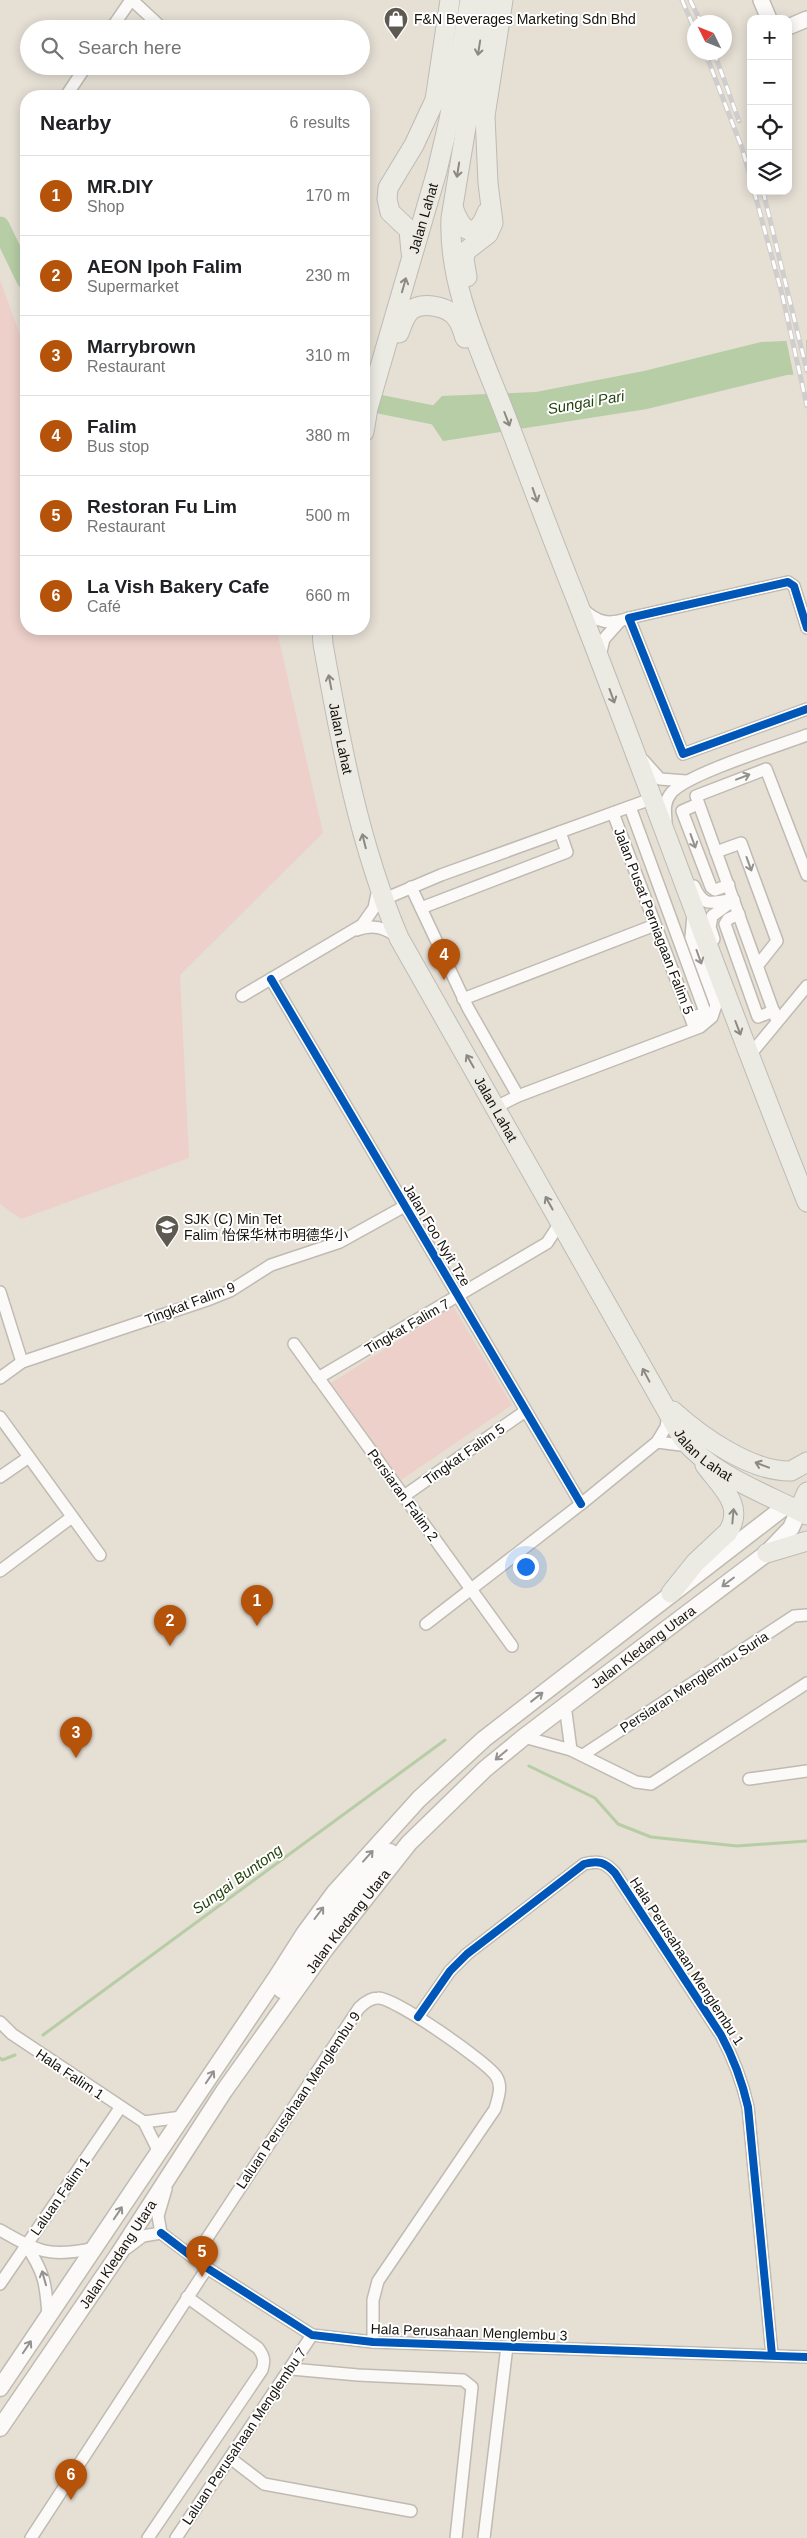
<!DOCTYPE html>
<html lang="en">
<head>
<meta charset="utf-8">
<style>
  body { margin:0; font-family:Arial,"Noto Sans SC",sans-serif; background:#f6f6f6; color:#202124 }
  .controls { position:absolute; right:15px; top:15px; display:grid; overflow:hidden; border-radius:10px; box-shadow:0 2px 12px #0003 }
  .controls button { width:45px; height:45px; display:grid; place-items:center; padding:0; border:0; border-bottom:1px solid #e0e0e0; background:#fff; color:#202124; font:25px sans-serif }
  .compass { position:absolute; left:687px; top:15px; width:45px; height:45px; border-radius:50%; background:#fff; box-shadow:0 2px 12px #0003; rotate:313deg }
  .you { position:absolute; left:525px; top:1566px; width:18px; height:18px; margin:-12px; border:4px solid #fff; border-radius:50%; background:#1a73e8; box-shadow:0 0 0 8px #1a73e833 }
  .badge { display:grid; place-items:center; width:32px; height:32px; border-radius:50%; background:#b45309; color:#fff; font-size:16px; font-weight:700 }
  .pin { position:absolute; translate:-50% -41px; filter:drop-shadow(0 1px 2px #0008) }
  .pin::after { content:''; position:absolute; top:26px; width:18px; height:15px; background:inherit; clip-path:polygon(0 0,100% 0,50% 100%) }
  .list { margin:0; padding:0; list-style:none }
  h2 { display:flex; justify-content:space-between; align-items:center; height:65px; margin:0; padding:0 20px; font-size:21px }
  h2 small { font-size:16px; font-weight:400; color:#757577 }
  .list li { display:grid; grid-template-columns:32px 1fr auto; gap:15px; align-items:center; box-sizing:border-box; height:80px; padding:0 20px; border-top:1px solid #e0e0e0 }
  .list b { display:block; font-size:19px; white-space:nowrap }
  .list p { margin:0; font-size:16px; white-space:nowrap; color:#757577 }
  .list em { font-size:16px; font-style:normal; color:#757577 }
  .icon { flex:none; width:28px; height:28px; fill:none; stroke:currentColor; stroke-width:2; stroke-linecap:round; stroke-linejoin:round }
  .map { position:relative; flex:none; width:807px; height:2538px; overflow:hidden }
  .search { position:absolute; background:#fff; box-shadow:0 2px 12px #0003; left:20px; top:20px; width:350px; height:55px; display:flex; align-items:center; gap:12px; box-sizing:border-box; padding:0 18px; border-radius:28px; color:#757577; font-size:19px }
  .panel { position:absolute; background:#fff; box-shadow:0 2px 12px #0003; left:20px; top:90px; width:350px; height:545px; border-radius:20px }
  .map>svg:first-child { display:block }
  .green { fill:#edd0ca }
  .water { fill:#b6cda5 }
  .pier { fill:#e5dfd4 }
  .lines { fill:none; stroke-linecap:round; stroke-linejoin:round }
  .stream { stroke:#b6cda5; stroke-width:3 }
  .river { stroke:#b6cda5; stroke-width:19 }
  .minor-casing { stroke:#c0bbb2; stroke-width:14 }
  .tertiary-casing { stroke:#c0bbb2; stroke-width:18 }
  .secondary-casing { stroke:#c0bbb2; stroke-width:19 }
  .primary-casing { stroke:#bebbb6; stroke-width:21 }
  .minor { stroke:#fbfaf9; stroke-width:11 }
  .tertiary { stroke:#fbfaf9; stroke-width:15 }
  .secondary { stroke:#fbfaf9; stroke-width:16 }
  .primary { stroke:#ebeae3; stroke-width:19 }
  .rail-casing { stroke:#d0cecc; stroke-width:5 }
  .rail { stroke:#fff; stroke-width:3; stroke-dasharray:9; stroke-linecap:butt }
  .cycleway-casing { stroke:#fff; stroke-width:11 }
  .cycleway { stroke:#0057b8; stroke-width:8 }
  .oneway { stroke:#8b8982 }
  .oneway2 { stroke:#94928e }
  .labels { text-anchor:middle; dominant-baseline:central; stroke-width:4; stroke-linejoin:round; paint-order:stroke }
  .poi-label { font-size:14px; fill:#16120c; stroke:#fff; text-anchor:start }
  .street-label { font-size:14px; fill:#16120c; stroke:#fff }
  .water-label { font-size:15px; font-style:italic; fill:#23430d; stroke:#fff }
</style>
</head>
<body>
<div class="map">
<svg width="807" height="2538" viewBox="0 0 807 2538">
  <rect width="100%" height="100%" fill="#e5dfd4"/>
  <g class="green">
    <polygon points="0,280 26,351 26,629 273,629 277,631 323,833 180,975 189,1158 21,1219 0,1204"/>
    <polygon points="453,1306 512,1405 401,1480 331,1383"/>
  </g>
  <polygon class="water" points="807,340 807,374 787,375 647,409 443,441 425,414 442,396 536,392 644,371 761,342"/>
  <polygon class="pier" points="806,338 807,376 794,377 786,339"/>
  <g class="lines">
    <g class="stream">
      <polyline points="529,1766 595,1798 618,1824 651,1837 737,1846 807,1841"/>
      <polyline points="43,2035 445,1740"/>
      <polyline points="0,2058 2,2060 15,2055"/>
    </g>
    <g class="river">
      <polyline points="0,226 26,280"/>
      <polyline points="364,401 448,418"/>
    </g>
    <defs>
      <g id="minor">
        <polyline points="132,0 161,27"/>
        <polyline points="111,29 131,0"/>
        <polyline points="66,96 86,66"/>
        <path d="M583 609C598 623 609 625 629 618"/>
        <polyline points="807,628 794,586 788,582 629,618 683,754 807,709"/>
        <polyline points="600,656 604,639 620,621"/>
        <polyline points="643,760 660,779 686,781"/>
        <polyline points="698,804 682,811 711,887 715,890 729,885"/>
        <polyline points="630,807 704,1009 702,1014 691,1018"/>
        <polyline points="613,813 693,1024"/>
        <path d="M666 821C665 810 664 801 672 792 690 773 778 746 807 735"/>
        <polyline points="716,852 741,843 777,941 758,965"/>
        <path d="M694 886C705 911 714 900 734 900L712 916 710 927 714 939"/>
        <polyline points="411,887 468,1008 518,1096"/>
        <polyline points="382,900 441,875 651,799"/>
        <polyline points="421,908 567,852 560,832"/>
        <polyline points="739,914 728,919 725,924 758,1017 774,1011"/>
        <path d="M357 930C372 924 385 927 397 937"/>
        <polyline points="271,979 581,1504"/>
        <polyline points="242,996 362,925 374,908 378,889"/>
        <polyline points="463,999 655,925"/>
        <polyline points="777,1021 696,796 766,769 807,875"/>
        <polyline points="749,1056 807,986"/>
        <polyline points="496,1107 518,1096 700,1027 712,1017 716,1005 691,937 693,915"/>
        <polyline points="0,1292 22,1362"/>
        <polyline points="294,1344 512,1646"/>
        <polyline points="0,1378 22,1362 210,1299 230,1291 271,1265 340,1242 405,1206"/>
        <polyline points="318,1378 547,1243 560,1223"/>
        <polyline points="0,1417 100,1555"/>
        <polyline points="657,1442 689,1446"/>
        <polyline points="0,1477 29,1457"/>
        <polyline points="404,1496 524,1412"/>
        <polyline points="0,1571 72,1517"/>
        <polyline points="426,1624 581,1504 657,1442 666,1427 668,1415"/>
        <polyline points="565,1705 571,1750"/>
        <polyline points="524,1737 571,1750 636,1782 651,1784 807,1683"/>
        <polyline points="583,1755 794,1616 807,1615"/>
        <polyline points="749,1779 807,1771"/>
        <path d="M418 2017 450 1971 467 1954 584 1864C598 1860 605 1862 615 1873L721 2035C734 2059 742 2081 748 2107L772 2355"/>
        <polyline points="0,2022 12,2034 144,2122 159,2152"/>
        <polyline points="144,2122 182,2117"/>
        <path d="M0 2230C38 2252 51 2258 94 2248"/>
        <polyline points="161,2233 207,2268 312,2335 373,2342 807,2357"/>
        <polyline points="161,2233 158,2216 166,2189"/>
        <path d="M26 2245C44 2272 46 2283 48 2316"/>
        <polyline points="127,2248 143,2236 161,2233"/>
        <path d="M194 2258 359 2008C364 2003 370 1998 378 1998 394 1997 487 2062 496 2076 503 2086 498 2098 495 2109L378 2281 373 2300V2342"/>
        <polyline points="0,2284 120,2108"/>
        <polyline points="291,2369 358,2375 463,2380 472,2387 456,2538"/>
        <polyline points="230,2458 264,2484 411,2511"/>
        <polyline points="31,2538 207,2268"/>
        <path d="M148 2538 262 2370C265 2361 264 2356 258 2348L187 2297"/>
        <polyline points="176,2538 312,2335"/>
        <polyline points="484,2538 507,2346"/>
      </g>
      <g id="tertiary">
        <polyline points="761,0 769,19"/>
        <polyline points="788,27 807,19"/>
      </g>
      <g id="secondary">
        <path d="M282 1990C314 1941 349 1894 390 1852"/>
        <polyline points="0,2388 276,1978 304,1934 335,1892 419,1799 484,1739 787,1505"/>
        <path id="s1" d="M0 2428 118 2255 224 2091 326 1948 409 1843 485 1769 524 1737 767 1553 791 1528 799 1510"/>
      </g>
      <g id="primary">
        <path d="M487 0 451 218C448 286 481 352 505 414 529 477 552 539 577 601 655 801 727 1003 807 1202"/>
        <path d="M453 207C461 232 476 242 487 212"/>
        <polyline points="411,252 409,230 390,212 387,199 388,188 414,145 435,100 450,0"/>
        <polyline points="467,277 464,259 466,251 488,234 493,223 488,183 485,116 503,0"/>
        <path d="M399 333C402 326 404 317 410 311 422 301 449 306 457 319 461 324 463 332 465 338"/>
        <path id="s2" d="M364 432 368 408 437 171 449 120 470 0"/>
        <path id="s3" d="M322 629 323 644C341 745 359 844 399 938L683 1439C715 1477 765 1493 807 1515"/>
        <path d="M673 1411C702 1437 751 1472 791 1471L807 1462"/>
        <polyline points="799,1510 807,1492"/>
        <polyline points="767,1553 807,1541"/>
        <path d="M671 1593 695 1563 728 1532C745 1505 721 1487 705 1465"/>
      </g>
    </defs>
    <use href="#minor" class="minor-casing"/>
    <use href="#tertiary" class="tertiary-casing"/>
    <use href="#secondary" class="secondary-casing"/>
    <use href="#primary" class="primary-casing"/>
    <use href="#minor" class="minor"/>
    <use href="#tertiary" class="tertiary"/>
    <use href="#secondary" class="secondary"/>
    <use href="#primary" class="primary"/>
    <defs>
      <g id="rail">
        <polyline points="682,0 694,28"/>
        <polyline points="690,0 701,22"/>
        <polyline points="705,52 742,148 751,180"/>
        <polyline points="714,52 739,121"/>
        <polyline points="754,191 782,294 807,406"/>
        <polyline points="763,191 807,371"/>
      </g>
    </defs>
    <use href="#rail" class="rail-casing"/>
    <use href="#rail" class="rail"/>
    <defs>
      <g id="cycleway">
        <polyline points="807,628 794,586 788,582 629,618 683,754 807,709"/>
        <polyline points="271,979 581,1504"/>
        <path d="M418 2017 450 1971 467 1954 584 1864C598 1860 605 1862 615 1873L721 2035C734 2059 742 2081 748 2107L772 2355"/>
        <polyline points="161,2233 207,2268 312,2335 373,2342 807,2357"/>
      </g>
    </defs>
    <use href="#cycleway" class="cycleway-casing"/>
    <use href="#cycleway" class="cycleway"/>
  </g>
  <defs><path id="oneway-shaft" d="M-6 0H5M1.5-3L5.5 0L1.5 3" fill="none" stroke-width="1.6" stroke-linecap="round" stroke-linejoin="round" transform="scale(1.25)"/></defs>
  <g class="oneway">
    <use href="#oneway-shaft" transform="translate(479 48) rotate(99)"/>
    <use href="#oneway-shaft" transform="translate(458 170) rotate(99)"/>
    <use href="#oneway-shaft" transform="translate(404 285) rotate(-74)"/>
    <use href="#oneway-shaft" transform="translate(507 419) rotate(69)"/>
    <use href="#oneway-shaft" transform="translate(535 495) rotate(71)"/>
    <use href="#oneway-shaft" transform="translate(330 682) rotate(-101)"/>
    <use href="#oneway-shaft" transform="translate(612 696) rotate(70)"/>
    <use href="#oneway-shaft" transform="translate(364 841) rotate(-104)"/>
    <use href="#oneway-shaft" transform="translate(738 1028) rotate(69)"/>
    <use href="#oneway-shaft" transform="translate(470 1061) rotate(-120)"/>
    <use href="#oneway-shaft" transform="translate(549 1203) rotate(-119)"/>
    <use href="#oneway-shaft" transform="translate(646 1375) rotate(-118)"/>
    <use href="#oneway-shaft" transform="translate(762 1465) rotate(-159)"/>
    <use href="#oneway-shaft" transform="translate(733 1516) rotate(-85)"/>
  </g>
  <g class="oneway2">
    <use href="#oneway-shaft" transform="translate(743 777) rotate(-21)"/>
    <use href="#oneway-shaft" transform="translate(693 841) rotate(70)"/>
    <use href="#oneway-shaft" transform="translate(749 864) rotate(70)"/>
    <use href="#oneway-shaft" transform="translate(699 957) rotate(70)"/>
    <use href="#oneway-shaft" transform="translate(728 1582) rotate(143)"/>
    <use href="#oneway-shaft" transform="translate(537 1697) rotate(-38)"/>
    <use href="#oneway-shaft" transform="translate(501 1755) rotate(140)"/>
    <use href="#oneway-shaft" transform="translate(368 1856) rotate(-48)"/>
    <use href="#oneway-shaft" transform="translate(319 1913) rotate(-53)"/>
    <use href="#oneway-shaft" transform="translate(210 2077) rotate(-56)"/>
    <use href="#oneway-shaft" transform="translate(118 2213) rotate(-56)"/>
    <use href="#oneway-shaft" transform="translate(44 2278) rotate(-106)"/>
    <use href="#oneway-shaft" transform="translate(27 2347) rotate(-56)"/>
  </g>
  <defs>
    <symbol id="shop-pin" viewBox="-11 -11 22 30"><path d="M0 17L-7.5 6A9.5 9.5 0 1 1 7.5 6Z" fill="#5e5a52" stroke="#fff"/><path d="M-5-2.5h2.3a2.7 3.5 0 0 1 5.4 0H5L5.5 6h-11ZM-1.5-2.5h3a1.5 2.3 0 0 0-3 0Z" fill="#fff"/></symbol>
    <symbol id="school-pin" viewBox="-11 -11 22 30"><path d="M0 17L-7.5 6A9.5 9.5 0 1 1 7.5 6Z" fill="#5e5a52" stroke="#fff"/><path d="M0-5L7-2L0 1L-7-2ZM-4 1L0 2.5L4 1V4Q0 6-4 4Z" fill="#fff"/></symbol>
  </defs>
  <g fill-rule="evenodd">
    <use href="#shop-pin" x="382" y="5" width="28" height="38"/>
    <use href="#school-pin" x="153" y="1213" width="28" height="38"/>
  </g>
  <g class="labels">
    <g class="poi-label">
      <text x="414" y="19">F&amp;N Beverages Marketing Sdn Bhd</text>
      <text x="184" y="1219">SJK (C) Min Tet<tspan x="184" dy="16">Falim 怡保华林市明德华小</tspan></text>
    </g>
    <g class="street-label">
      <text stroke="none"><textPath href="#s2" startOffset="222">Jalan Lahat</textPath></text>
      <text stroke="none"><textPath href="#s3" startOffset="111">Jalan Lahat</textPath></text>
      <text transform="translate(654 921) rotate(69)">Jalan Pusat Perniagaan Falim 5</text>
      <text stroke="none"><textPath href="#s3" startOffset="516">Jalan Lahat</textPath></text>
      <text transform="translate(437 1235) rotate(59)">Jalan Foo Nyit Tze</text>
      <text transform="translate(190 1303) rotate(-21)">Tingkat Falim 9</text>
      <text transform="translate(407 1326) rotate(-30)">Tingkat Falim 7</text>
      <text stroke="none"><textPath href="#s3" startOffset="921">Jalan Lahat</textPath></text>
      <text transform="translate(464 1454) rotate(-35)">Tingkat Falim 5</text>
      <text transform="translate(403 1495) rotate(54)">Persiaran Falim 2</text>
      <text stroke="none"><textPath href="#s1" startOffset="1020">Jalan Kledang Utara</textPath></text>
      <text transform="translate(694 1682) rotate(-33)">Persiaran Menglembu Suria</text>
      <text stroke="none"><textPath href="#s1" startOffset="615">Jalan Kledang Utara</textPath></text>
      <text transform="translate(687 1961) rotate(57)">Hala Perusahaan Menglembu 1</text>
      <text transform="translate(70 2074) rotate(34)">Hala Falim 1</text>
      <text transform="translate(298 2100) rotate(-56)">Laluan Perusahaan Menglembu 9</text>
      <text transform="translate(60 2196) rotate(-55)">Laluan Falim 1</text>
      <text stroke="none"><textPath href="#s1" startOffset="210">Jalan Kledang Utara</textPath></text>
      <text transform="translate(469 2332) rotate(2)">Hala Perusahaan Menglembu 3</text>
      <text transform="translate(244 2436) rotate(-56)">Laluan Perusahaan Menglembu 7</text>
    </g>
    <g class="water-label">
      <text transform="translate(586 402) rotate(-10)">Sungai Pari</text>
      <text transform="translate(237 1879) rotate(-36)">Sungai Buntong</text>
    </g>
  </g>
</svg>
<div class="controls">
<button>+</button>
<button>−</button>
<button><svg class="icon" aria-label="locate" viewBox="0 0 24 24"><circle cx="12" cy="12" r="6"/><path d="M12 2v4M12 18v4M2 12h4M18 12h4"/></svg></button>
<button><svg class="icon" aria-label="layers" viewBox="0 0 24 24"><path d="M12 4l9 5-9 5-9-5zM3 14l9 5 9-5"/></svg></button>
</div>
<svg class="compass" viewBox="-18 -18 36 36"><path d="M0-13l5 13h-10z" fill="#e53935"/><path d="M0 13l5-13h-10z" fill="#757577"/></svg>
<div class="you"></div>
<div class="pin badge" style="left:257px;top:1626px">1</div>
<div class="pin badge" style="left:170px;top:1646px">2</div>
<div class="pin badge" style="left:76px;top:1758px">3</div>
<div class="pin badge" style="left:444px;top:980px">4</div>
<div class="pin badge" style="left:202px;top:2277px">5</div>
<div class="pin badge" style="left:71px;top:2500px">6</div>
<div class="search"><svg class="icon" aria-label="search" viewBox="0 0 24 24"><circle cx="10" cy="10" r="6"/><path d="M15 15l6 6"/></svg>Search here</div>
<section class="panel">
<h2>Nearby<small>6 results</small></h2>
<ul class="list">
<li><span class="badge">1</span><div><b>MR.DIY</b><p>Shop</p></div><em>170 m</em></li>
<li><span class="badge">2</span><div><b>AEON Ipoh Falim</b><p>Supermarket</p></div><em>230 m</em></li>
<li><span class="badge">3</span><div><b>Marrybrown</b><p>Restaurant</p></div><em>310 m</em></li>
<li><span class="badge">4</span><div><b>Falim</b><p>Bus stop</p></div><em>380 m</em></li>
<li><span class="badge">5</span><div><b>Restoran Fu Lim</b><p>Restaurant</p></div><em>500 m</em></li>
<li><span class="badge">6</span><div><b>La Vish Bakery Cafe</b><p>Café</p></div><em>660 m</em></li>
</ul>
</section>
</div>
</body>
</html>
